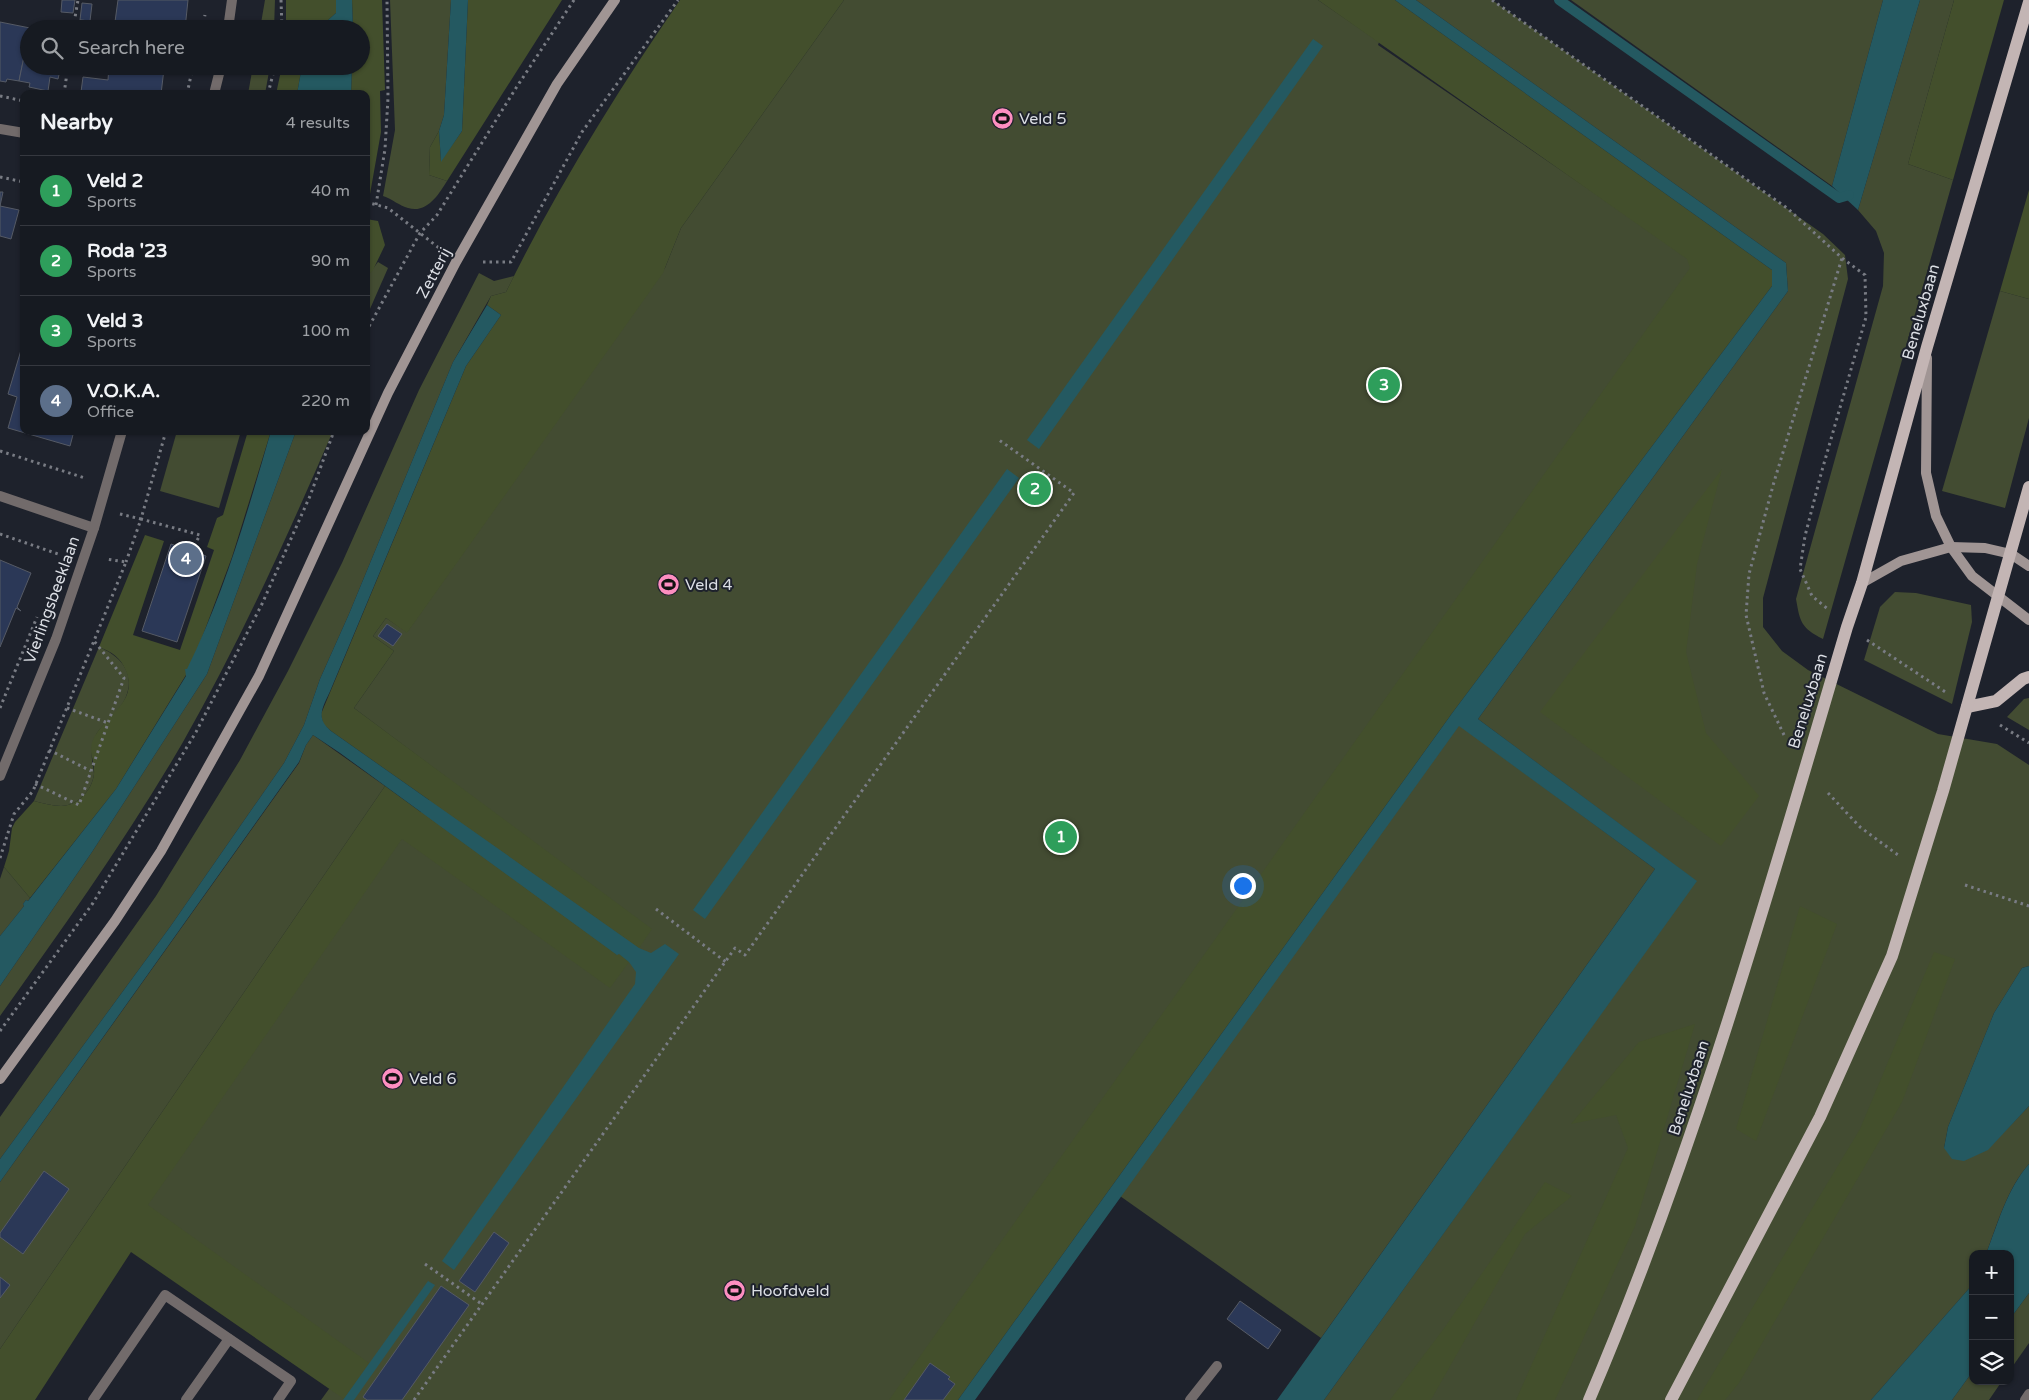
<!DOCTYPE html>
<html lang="en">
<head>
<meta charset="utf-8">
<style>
  body { margin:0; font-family:"Varela Round",sans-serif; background:#23272e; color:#f1f3f6 }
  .controls { position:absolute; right:15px; bottom:15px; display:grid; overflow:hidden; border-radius:10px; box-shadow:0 1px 4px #0004 }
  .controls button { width:45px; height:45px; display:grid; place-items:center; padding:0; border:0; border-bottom:1px solid #35383f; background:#161a21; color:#f1f3f6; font:25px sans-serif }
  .you { position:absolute; left:1242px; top:885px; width:18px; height:18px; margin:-12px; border:4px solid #fff; border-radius:50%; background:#1a73e8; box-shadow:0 0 0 8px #1a73e833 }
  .badge { display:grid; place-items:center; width:32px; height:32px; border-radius:50%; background:#fd8ec0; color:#fff; font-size:16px; font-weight:700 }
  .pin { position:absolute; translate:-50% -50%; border:2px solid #fff; box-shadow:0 1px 5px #0006 }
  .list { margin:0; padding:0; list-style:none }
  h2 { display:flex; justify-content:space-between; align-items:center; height:65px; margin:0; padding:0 20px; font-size:21px }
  h2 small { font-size:16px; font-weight:400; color:#9ea1a5 }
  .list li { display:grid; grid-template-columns:32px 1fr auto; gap:15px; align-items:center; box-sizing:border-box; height:70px; padding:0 20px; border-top:1px solid #35383f }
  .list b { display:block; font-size:19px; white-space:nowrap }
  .list p { margin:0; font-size:16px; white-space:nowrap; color:#9ea1a5 }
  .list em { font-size:16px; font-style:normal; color:#9ea1a5 }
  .icon { flex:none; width:28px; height:28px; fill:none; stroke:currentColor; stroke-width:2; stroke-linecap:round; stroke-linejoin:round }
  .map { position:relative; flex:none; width:2029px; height:1400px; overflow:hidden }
  .search { position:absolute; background:#161a21; box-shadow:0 1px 4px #0004; left:20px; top:20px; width:350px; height:55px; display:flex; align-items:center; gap:12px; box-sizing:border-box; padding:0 18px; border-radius:28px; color:#9ea1a5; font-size:19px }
  .panel { position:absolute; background:#161a21; box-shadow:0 1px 4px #0004; left:20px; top:90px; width:350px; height:345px; border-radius:10px }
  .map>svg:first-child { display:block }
  .green { fill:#434c32 }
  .forest { fill:#434f2c }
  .water { fill:#245961 }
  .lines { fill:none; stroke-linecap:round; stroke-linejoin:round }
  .stream { stroke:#245961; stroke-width:10 }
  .building { fill:#2b3857; stroke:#555a65 }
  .path { stroke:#797c84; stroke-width:3; stroke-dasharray:2.5 4; stroke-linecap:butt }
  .lane { stroke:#726b6b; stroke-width:10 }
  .street { stroke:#726b6b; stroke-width:10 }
  .secondary { stroke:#a09594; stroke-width:10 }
  .primary { stroke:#c3b5b4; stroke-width:12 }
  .labels { text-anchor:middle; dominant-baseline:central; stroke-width:4; stroke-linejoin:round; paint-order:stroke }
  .poi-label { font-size:16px; fill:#dbdee4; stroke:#1e222c; text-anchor:start }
  .street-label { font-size:16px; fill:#dbdee4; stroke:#1e222c }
</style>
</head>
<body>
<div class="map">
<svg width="2029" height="1400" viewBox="0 0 2029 1400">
  <rect width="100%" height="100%" fill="#1e222c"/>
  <g class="green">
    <polygon points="265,0 275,0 274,29 260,29"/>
    <path d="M390 0H451L444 115 439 131 430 147 429 175 447 181C439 194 427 214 408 208 400 206 392 199 383 196L395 130Z"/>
    <polygon points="844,0 1318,0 1379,42 1378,45 1708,271 951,1400 321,1400 347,1364 137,1205 446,777 354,708 394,651 373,636 386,618 407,632 665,268 681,228"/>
    <path d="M1416 0H1492L1823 234 1845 255 1848 279 1763 598V627L1782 651 1808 670 1938 734 1997 744 2029 765V966L2022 968 1994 1013 1948 1127 1944 1148 1987 1150 2029 1106V1164C2007 1189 1998 1222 1986 1254H1973V1284L1871 1400H1324L1696 881 1478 719 1788 291 1786 263Z"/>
    <polygon points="1571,0 1883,0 1832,186"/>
    <path d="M1920 0H1954L1908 164 1953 180 1823 639C1801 628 1800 622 1796 599L1883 286 1884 253 1876 231 1858 210Z"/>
    <polygon points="253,66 270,66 265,94 248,94"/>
    <polygon points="378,262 388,268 366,318 366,278"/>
    <polygon points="479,273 494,281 514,276 506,292 491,296 453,362 349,614 320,679 304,725 284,763 170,927 0,1159 0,1117 156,896 240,760 288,671 342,563 419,390"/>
    <polygon points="2000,291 2029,299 2029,418 2005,508 1942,491"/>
    <polygon points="177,431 241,431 219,508 160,491"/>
    <path d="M296 431H333C287 537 240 642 183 742 128 837 64 926 0 1016V986L92 852 207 674Z"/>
    <polygon points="1895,592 1916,593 1971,605 1972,622 1952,704 1864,660 1880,607"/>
    <path d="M99 647C128 659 139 683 118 710 112 718 102 725 97 733 94 738 91 753 92 759 92 764 94 769 94 774 92 791 77 806 61 806 52 806 43 803 34 801Z"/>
    <polygon points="2029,698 2029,730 2007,717 2024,699"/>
    <polygon points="1459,725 1655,869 1321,1338 1120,1196"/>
    <polygon points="313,735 385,786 0,1349 0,1182 299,763 306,745"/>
    <polygon points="4,867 30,898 28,901 26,900 23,904 24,906 0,936 0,879"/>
    <polygon points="2029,1293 2029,1343 2010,1370 2010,1319"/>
    <polygon points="1973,1371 1973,1381 2002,1381 1989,1400 1952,1400"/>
  </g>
  <g class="forest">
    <polygon points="286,0 336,0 336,13 318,29 286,29"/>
    <polygon points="352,0 382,0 385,90 380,91 381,132 370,194 366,193 366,94 351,94 352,66 361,66 361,29 353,29"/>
    <polygon points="468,0 562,0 447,181 429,175 430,147 439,131 441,161 462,131"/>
    <path d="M680 0H844L681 228 663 273 407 633 386 618 373 636 394 651 354 708 652 929 639 948 331 731 323 724 321 714 466 366 501 315 487 305 491 296 506 292C556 190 616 93 680 0Z"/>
    <polygon points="1318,0 1395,0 1772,270 1772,286 1453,712 958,1400 889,1400 1690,268 1687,259"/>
    <polygon points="1954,0 2004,0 1953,180 1908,164"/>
    <polygon points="282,66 302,66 297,94 276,94"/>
    <polygon points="2029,190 2029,299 2000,291"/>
    <polygon points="366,219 378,221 385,245 373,270 366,278"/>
    <path d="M248 431H271L232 557 200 643 186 675 116 789 30 898 4 867 9 851 12 828 15 822 34 801C43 803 52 806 61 806 77 806 92 791 94 774 95 762 88 752 93 740 103 716 139 703 126 671 121 658 112 652 99 647L145 535 164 541 133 635 180 650 214 550 207 547 217 518 223 515Z"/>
    <polygon points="1722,469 1697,564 1686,652 1706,733 1759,796 1721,846 1540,712"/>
    <polygon points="385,786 617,955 619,954 629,962 610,988 402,839 148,1205 369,1363 344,1399 131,1252 35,1400 0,1400 0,1349"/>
    <polygon points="1800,906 1837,924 1756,1141 1736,1129"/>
    <polygon points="1934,952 1955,959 1902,1102 1739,1383 1725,1400 1697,1400 1860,1129"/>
    <polygon points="1695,1024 1635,1226 1555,1400 1516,1400 1628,1148 1616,1115 1571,1124 1639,1042"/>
    <polygon points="1545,1182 1572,1196 1525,1234 1432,1398 1430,1400 1390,1400 1445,1327"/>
  </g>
  <g class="water">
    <polygon points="336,0 352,0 353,29 318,29 336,13"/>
    <polygon points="451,0 468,0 462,131 441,162 439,131 444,115"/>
    <polygon points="1395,0 1416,0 1786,263 1788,291 1478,719 1697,881 1324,1400 1277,1400 1655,869 1459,726 975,1400 958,1400 1453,712 1772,286 1772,270"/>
    <polygon points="1883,0 1920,0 1858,210 1832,186"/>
    <polygon points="1313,39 1323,46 1039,449 1027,440"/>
    <polygon points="302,66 352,66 351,94 297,94"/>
    <path d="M487 305 501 315 466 366 331 689C324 706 314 717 331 731L639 948 651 953 665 944 679 954 454 1270 442 1261 635 984 636 972 629 962 619 954 617 955 340 753 313 735 306 745 299 762 0 1182V1159L170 927 284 763 304 725 320 679 349 614 453 362Z"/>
    <path d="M271 431H296L207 674 92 852 0 986V936L24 906 23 904 26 900 28 901 116 789 186 676 185 669H187C224 594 248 511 271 431Z"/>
    <polygon points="1007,469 1019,478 705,919 693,910"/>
    <polygon points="2029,966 2029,1106 1988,1150 1964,1161 1952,1159 1944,1148 1948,1127 1994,1013 2022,968"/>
    <path d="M2029 1164V1293L2010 1319V1254H1986C1998 1223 2007 1189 2029 1164Z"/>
    <polygon points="428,1281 435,1285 354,1400 343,1400"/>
    <polygon points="1973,1284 1973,1371 1952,1400 1871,1400"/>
  </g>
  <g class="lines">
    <polyline class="stream" points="1559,0 1839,198 1849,195"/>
  </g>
  <g class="building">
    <polygon points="62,0 75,0 73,13 61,12"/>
    <polygon points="118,0 188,0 185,29 114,29"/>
    <polygon points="82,3 92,4 90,21 80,20"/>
    <polygon points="80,20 90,21 89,29 79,29"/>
    <polygon points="0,22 30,28 19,81 7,79 6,82 0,81"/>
    <polygon points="29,32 29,66 61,66 58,79 50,77 48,91 29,87 30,83 19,81"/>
    <polygon points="109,66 170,66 169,70 164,69 161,94 81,92 83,77 108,80"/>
    <polygon points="0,192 3,192 0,206 19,210 11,239 0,236"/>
    <polygon points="24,340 24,431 74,431 70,446 8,428 17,397 8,394"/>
    <polygon points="171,544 206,556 177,642 142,631"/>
    <polygon points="0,560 31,573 17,607 21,611 16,608 0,647"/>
    <polygon points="387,624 402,634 393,646 378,636"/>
    <polygon points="44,1171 69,1189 23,1254 0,1237 0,1233"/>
    <polygon points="494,1232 509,1243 475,1292 459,1281"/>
    <polygon points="0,1277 10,1285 0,1298"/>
    <polygon points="441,1286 469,1305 402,1400 367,1400 363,1397"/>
    <polygon points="1240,1301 1281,1330 1268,1349 1227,1319"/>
    <polygon points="930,1363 950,1377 948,1379 955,1384 943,1400 904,1400"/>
  </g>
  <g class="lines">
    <g class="path">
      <polyline points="281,0 282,29"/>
      <polyline points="1492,0 1787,208 1842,258 1865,275 1866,317 1821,474 1805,536 1800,569 1812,596 1829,610"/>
      <polyline points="73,29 78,0"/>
      <polyline points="202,29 205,15"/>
      <polyline points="64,94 68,66"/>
      <polyline points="187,94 193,66"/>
      <polyline points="268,94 275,66"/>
      <polyline points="0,96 24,101"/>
      <polyline points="0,177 24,182"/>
      <polyline points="366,202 388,208 439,248"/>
      <polyline points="376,205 385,149 388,98 387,0"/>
      <polyline points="483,262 511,262 582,132 678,0"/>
      <polyline points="366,332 420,233 437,215 516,88 574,0"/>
      <polyline points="166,431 141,519 200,535 191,551"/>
      <polyline points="0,451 85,478"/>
      <polyline points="120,514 141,519 126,562"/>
      <polyline points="0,534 61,555"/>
      <polyline points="1867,640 1947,693"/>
      <polyline points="0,708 37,617"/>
      <polyline points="67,708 108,723"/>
      <polyline points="2000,725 2029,743"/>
      <polyline points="1784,735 1764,693 1746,615 1749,574 1774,482 1842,258"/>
      <polyline points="49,750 91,771"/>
      <polyline points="35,784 79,805 124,678 94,641"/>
      <polyline points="1828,793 1860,827 1898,855"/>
      <polyline points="0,858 14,814 33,791 126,562 106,559"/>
      <polyline points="1965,885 2029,906"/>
      <polyline points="656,909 726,962"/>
      <polyline points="0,1031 93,903 196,732 262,604 310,496 334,431"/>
      <polyline points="425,1264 483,1305"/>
      <polyline points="414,1400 735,948 745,955 1074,493 999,440"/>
    </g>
    <g class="lane">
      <polyline points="93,1400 165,1295 291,1381 278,1400"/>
      <polyline points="186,1400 229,1339"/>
      <polyline points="1190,1400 1217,1366"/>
    </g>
    <g class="street">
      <polyline points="228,29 232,0"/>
      <polyline points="214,94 221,66"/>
      <polyline points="0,129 24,133"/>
      <polyline points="0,496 94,528"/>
      <polyline points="0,776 56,639 94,528 122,431"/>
      <polyline points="2025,1400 2029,1394"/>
    </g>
    <g class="secondary">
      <polyline points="1927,358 1926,473 1936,516 1951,547 1972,576 2029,620"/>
      <polyline points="1862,583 1901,561 1951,547 1985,548 2011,554 2029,566"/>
      <polyline points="0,1079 115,921 161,851 259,676 388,393 456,262 557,84 615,0"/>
    </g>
    <g class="primary">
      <polyline points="1967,707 1996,701 2023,679 2029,677"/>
      <path d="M1589 1400C1696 1150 1770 887 1847 627L1862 583 1927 347 2029 2"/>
      <polyline points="1671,1400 1820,1117 1892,956 1943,791 2029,487"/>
    </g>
  </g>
  <defs>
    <symbol id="stadium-disc" viewBox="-11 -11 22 22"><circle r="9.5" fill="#fd8ec0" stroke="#1e222c"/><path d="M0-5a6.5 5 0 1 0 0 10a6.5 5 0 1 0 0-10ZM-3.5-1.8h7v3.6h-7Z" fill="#111"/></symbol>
  </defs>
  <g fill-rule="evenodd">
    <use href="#stadium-disc" x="990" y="106" width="25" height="25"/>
    <use href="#stadium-disc" x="656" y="572" width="25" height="25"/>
    <use href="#stadium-disc" x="380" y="1066" width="25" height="25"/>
    <use href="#stadium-disc" x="722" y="1278" width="25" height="25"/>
  </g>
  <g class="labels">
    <g class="poi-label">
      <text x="1019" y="119">Veld 5</text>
      <text x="685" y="585">Veld 4</text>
      <text x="409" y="1079">Veld 6</text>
      <text x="751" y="1291">Hoofdveld</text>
    </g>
    <g class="street-label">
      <text transform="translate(434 273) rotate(-62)">Zetterij</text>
      <text transform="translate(1921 312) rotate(-74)">Beneluxbaan</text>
      <text transform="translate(52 600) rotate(-70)">Vierlingsbeeklaan</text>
      <text transform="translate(1808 701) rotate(-73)">Beneluxbaan</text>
      <text transform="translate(1689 1088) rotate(-72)">Beneluxbaan</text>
    </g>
  </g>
</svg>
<div class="controls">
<button>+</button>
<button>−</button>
<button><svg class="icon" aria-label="layers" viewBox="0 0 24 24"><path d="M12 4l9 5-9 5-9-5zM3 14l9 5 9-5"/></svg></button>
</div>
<div class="you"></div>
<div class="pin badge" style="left:1061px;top:837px;background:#2e9e5b">1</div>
<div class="pin badge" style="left:1035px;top:489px;background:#2e9e5b">2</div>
<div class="pin badge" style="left:1384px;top:385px;background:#2e9e5b">3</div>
<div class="pin badge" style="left:186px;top:559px;background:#5c6f8a">4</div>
<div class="search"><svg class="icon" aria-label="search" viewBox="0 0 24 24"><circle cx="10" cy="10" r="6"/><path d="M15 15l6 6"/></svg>Search here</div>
<section class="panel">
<h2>Nearby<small>4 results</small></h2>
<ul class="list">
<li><span class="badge" style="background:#2e9e5b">1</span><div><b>Veld 2</b><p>Sports</p></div><em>40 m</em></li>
<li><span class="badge" style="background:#2e9e5b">2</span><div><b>Roda '23</b><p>Sports</p></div><em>90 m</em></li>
<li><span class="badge" style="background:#2e9e5b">3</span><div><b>Veld 3</b><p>Sports</p></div><em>100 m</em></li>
<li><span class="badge" style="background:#5c6f8a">4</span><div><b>V.O.K.A.</b><p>Office</p></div><em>220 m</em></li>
</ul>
</section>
</div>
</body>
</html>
